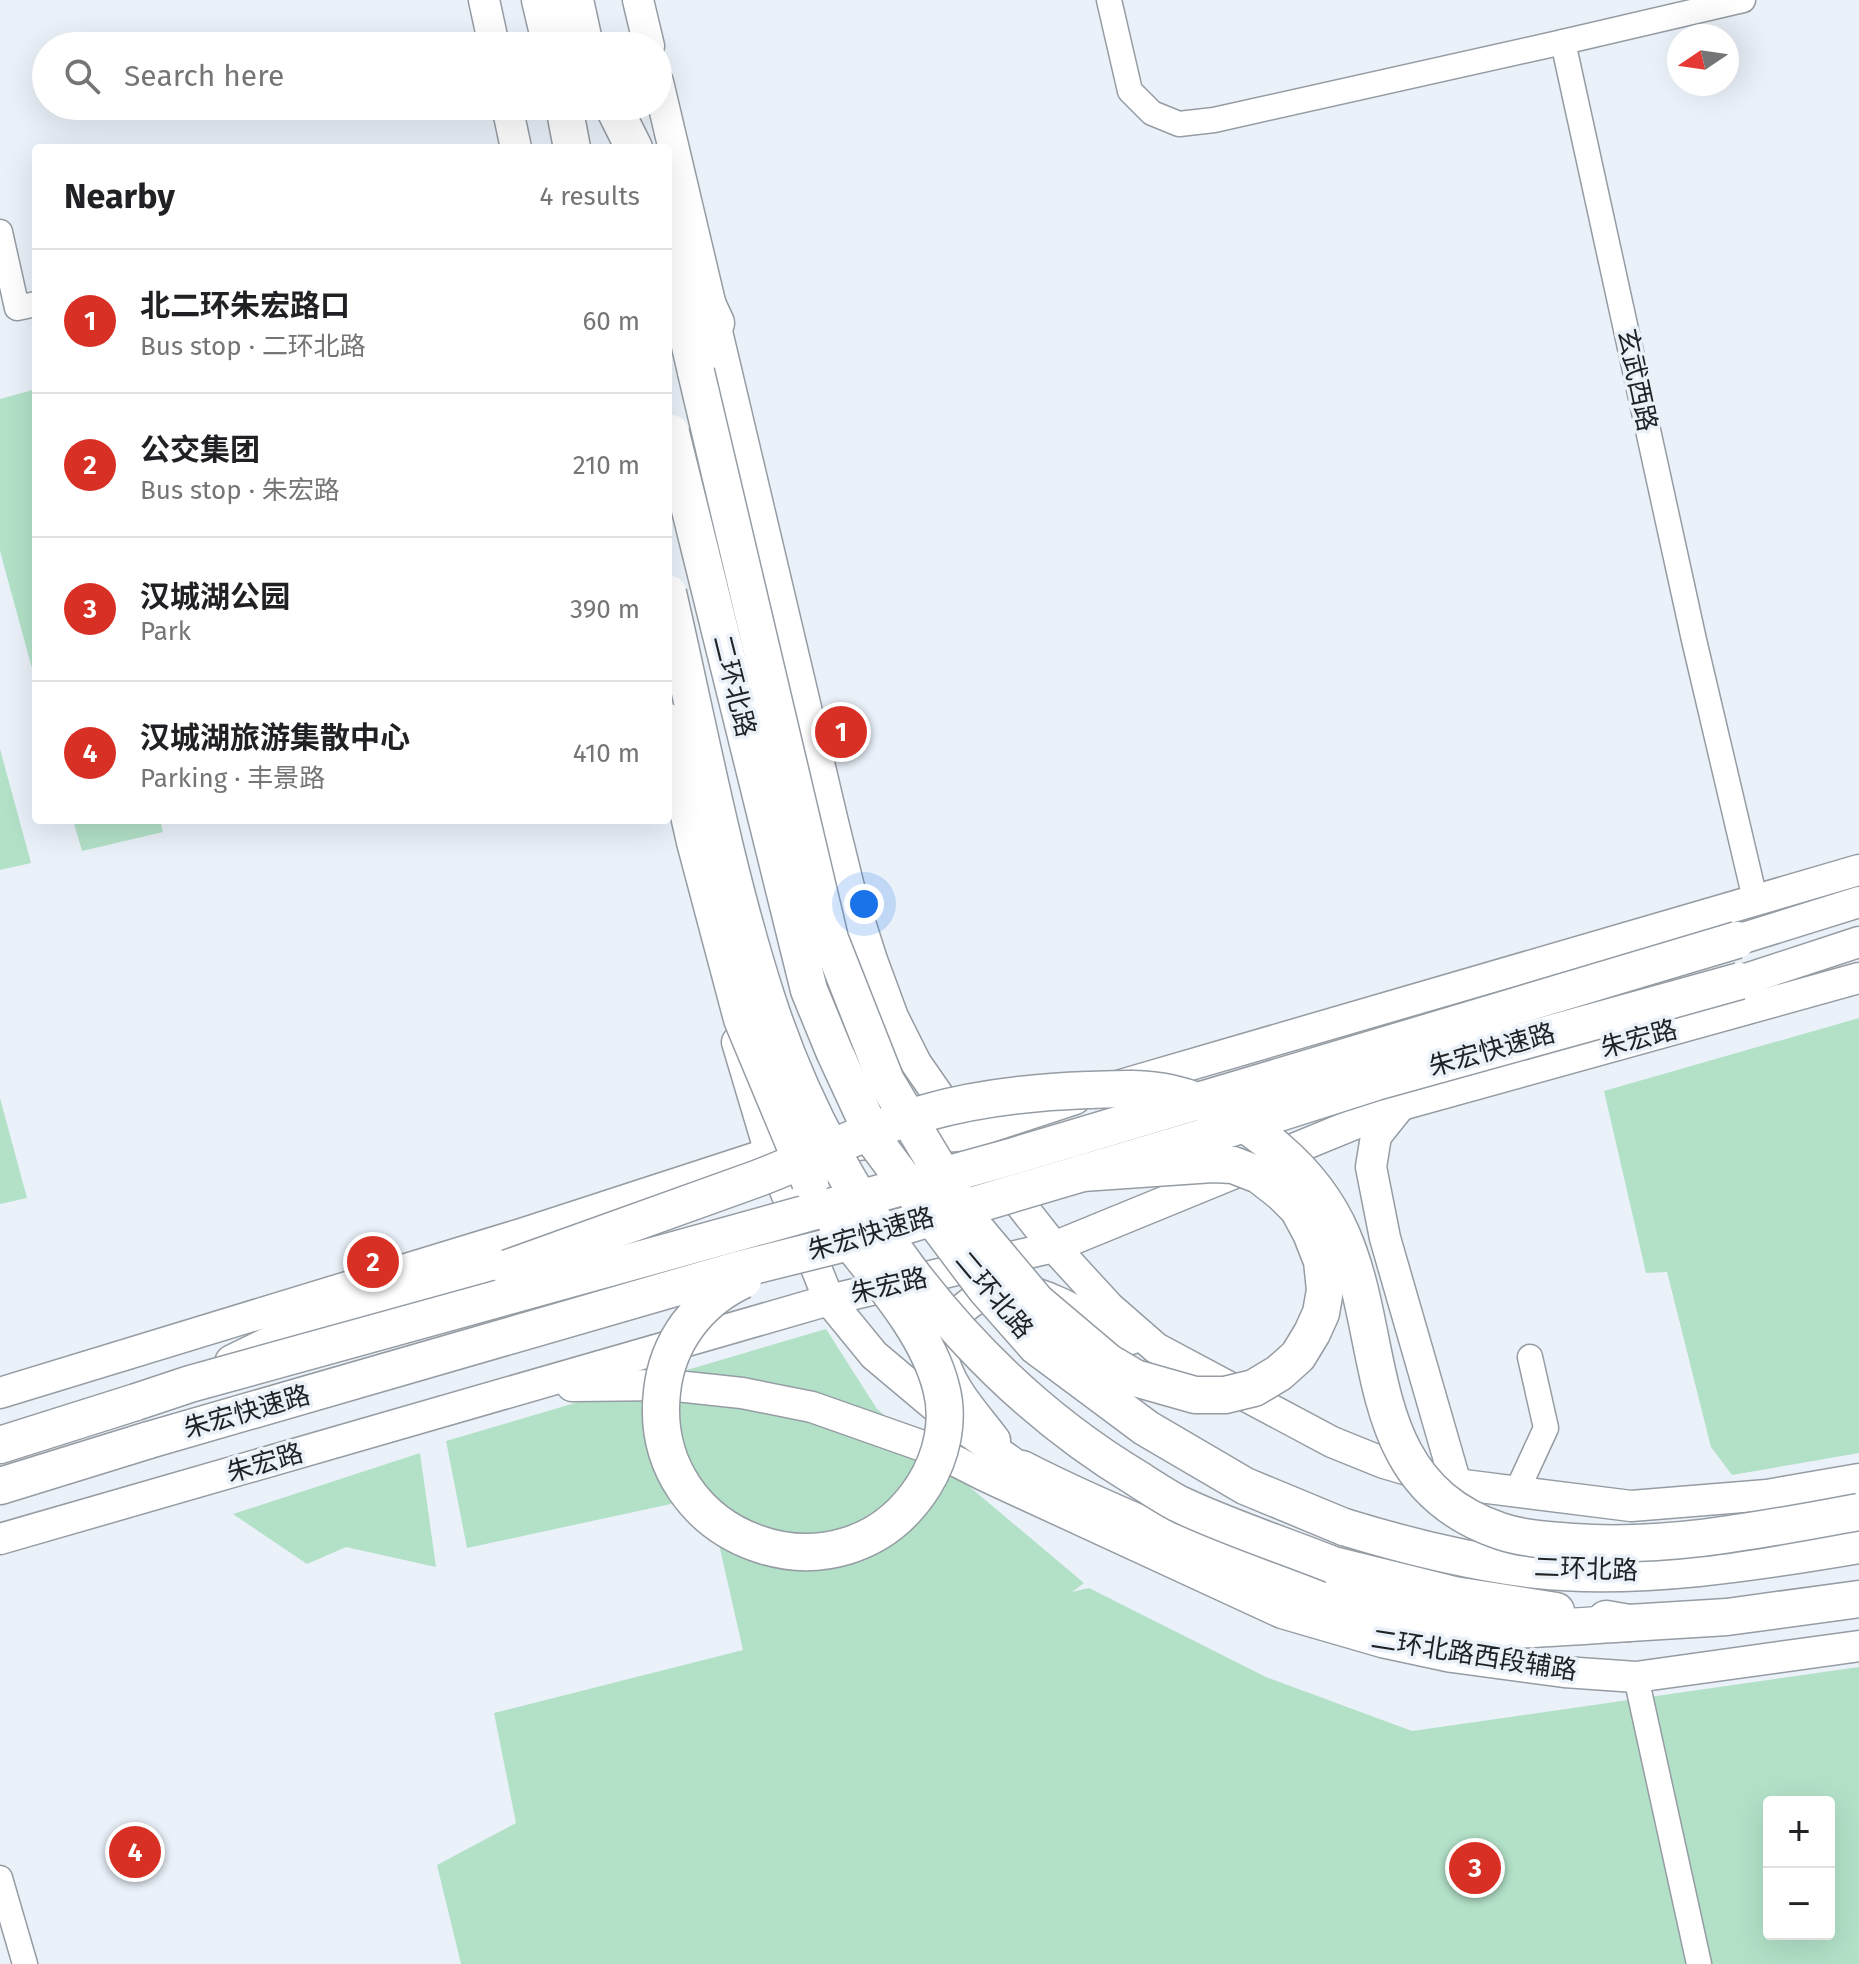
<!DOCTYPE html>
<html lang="en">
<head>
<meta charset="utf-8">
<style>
  body { margin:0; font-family:"Fira Sans","Noto Sans SC",sans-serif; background:#f6f6f6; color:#202124 }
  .controls { position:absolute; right:24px; bottom:24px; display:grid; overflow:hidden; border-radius:8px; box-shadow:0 8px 32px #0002 }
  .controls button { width:72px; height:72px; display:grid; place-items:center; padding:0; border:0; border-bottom:2px solid #e0e0e0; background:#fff; color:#202124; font:40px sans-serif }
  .compass { position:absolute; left:1667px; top:24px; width:72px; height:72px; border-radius:50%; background:#fff; box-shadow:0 8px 32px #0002; rotate:257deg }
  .you { position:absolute; left:864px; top:904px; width:28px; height:28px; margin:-20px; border:6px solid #fff; border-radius:50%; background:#1a73e8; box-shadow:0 0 0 12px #1a73e833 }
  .badge { display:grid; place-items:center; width:52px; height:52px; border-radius:50%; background:#d93025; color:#fff; font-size:26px; font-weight:700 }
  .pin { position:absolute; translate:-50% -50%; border:4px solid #fff; box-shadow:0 2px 8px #0006 }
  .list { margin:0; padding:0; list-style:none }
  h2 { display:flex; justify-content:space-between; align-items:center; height:104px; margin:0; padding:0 32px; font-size:34px }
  h2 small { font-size:26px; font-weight:400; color:#757577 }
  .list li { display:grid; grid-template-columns:52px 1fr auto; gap:24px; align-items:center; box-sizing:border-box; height:144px; padding:0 32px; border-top:2px solid #e0e0e0 }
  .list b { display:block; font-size:30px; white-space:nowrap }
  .list p { margin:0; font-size:26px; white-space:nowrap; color:#757577 }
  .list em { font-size:26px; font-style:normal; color:#757577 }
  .icon { flex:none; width:44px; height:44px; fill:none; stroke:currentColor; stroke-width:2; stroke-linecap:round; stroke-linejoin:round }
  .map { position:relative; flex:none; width:1859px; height:1964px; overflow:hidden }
  .search { position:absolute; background:#fff; box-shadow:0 8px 32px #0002; left:32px; top:32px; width:640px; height:88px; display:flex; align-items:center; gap:20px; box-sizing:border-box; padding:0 28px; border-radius:44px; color:#757577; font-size:30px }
  .panel { position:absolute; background:#fff; box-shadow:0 8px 32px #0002; left:32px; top:144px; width:640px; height:680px; border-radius:8px }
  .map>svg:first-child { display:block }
  .green { fill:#b3e1c8; fill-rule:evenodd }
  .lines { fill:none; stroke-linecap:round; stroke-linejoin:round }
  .minor-casing { stroke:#959ca3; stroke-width:27 }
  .major-casing { stroke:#959ca3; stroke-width:33 }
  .highway-casing { stroke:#959ca3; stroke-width:39 }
  .minor { stroke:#fff; stroke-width:24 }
  .major { stroke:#fff; stroke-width:30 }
  .highway { stroke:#fff; stroke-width:36 }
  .highway-bridge-casing { stroke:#959ca3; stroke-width:39; stroke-linecap:butt }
  .highway-bridge { stroke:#fff; stroke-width:36 }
  .labels { text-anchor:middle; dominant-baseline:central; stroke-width:7; stroke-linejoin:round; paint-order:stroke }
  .street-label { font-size:26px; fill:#1f2225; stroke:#eaf1f9 }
</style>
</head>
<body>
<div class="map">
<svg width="1859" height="1964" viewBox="0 0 1859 1964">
  <rect width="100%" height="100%" fill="#eaf1f9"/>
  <g class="green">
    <polygon points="36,389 36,683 0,551 0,399"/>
    <polygon points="0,749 31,863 0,870"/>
    <polygon points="73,820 160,820 163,832 82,851"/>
    <polygon points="1859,1018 1859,1453 1732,1475 1711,1447 1667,1272 1646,1273 1604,1091"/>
    <polygon points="0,1098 27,1198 0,1204"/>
    <path d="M826 1329 877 1409 1084 1583 1072 1592 1089 1588 1266 1677 1412 1731 1859 1667V1964H461L437 1865 516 1823 494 1713 743 1650 708 1496 467 1548 446 1441ZM1769 1802H1829V1934H1769Z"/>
    <polygon points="420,1453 436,1567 346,1547 307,1564 233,1514"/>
  </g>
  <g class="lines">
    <defs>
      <g id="minor">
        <polyline points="1109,0 1130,91 1152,113 1179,124 1214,120 1563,42"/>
        <polyline points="1743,0 1563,42 1694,640 1755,899"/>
        <polyline points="0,232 17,308 36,304"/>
        <polyline points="1516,1493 1546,1428 1530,1357"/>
        <polyline points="1636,1677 1699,1964"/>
        <polyline points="0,1878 25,1964"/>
      </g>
      <g id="major">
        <polyline points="484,0 494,46"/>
        <polyline points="638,0 649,46"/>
        <polyline points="658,82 833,822 850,891 872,960 893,1017 916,1063 966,1135 1054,1247 1109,1307 1156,1348 1332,1442 1384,1463 1456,1484 1631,1506 1767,1495 1859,1479"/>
        <polyline points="507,106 516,148"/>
        <polyline points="1737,940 1859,902"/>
        <polyline points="1740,981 1859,942"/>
        <polyline points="737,1042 770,1153 829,1300 874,1355 949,1418 1022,1469"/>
        <polyline points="1121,1085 1859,870"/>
        <polyline points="1400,1106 1376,1136 1371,1167 1385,1238 1456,1484"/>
        <polyline points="857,1145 966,1135 1075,1099"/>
        <polyline points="572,1386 667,1385 742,1393 812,1407 934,1450 985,1476 1282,1613 1382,1642 1452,1657 1564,1672 1636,1677 1859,1646"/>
        <polyline points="0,1393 521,1234 770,1153 813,1149"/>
        <path d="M995 1440C978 1417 954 1392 945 1364 933 1321 979 1285 1020 1290 1056 1295 1097 1325 1131 1339"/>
        <polyline points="0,1539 829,1300 1054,1247 1401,1105 1859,978"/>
      </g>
      <g id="highway">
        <polyline points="540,0 551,46"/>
        <polyline points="575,0 585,46"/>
        <polyline points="564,106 572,148"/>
        <polyline points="613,106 634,148"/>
        <polyline points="668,219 716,323"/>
        <polyline points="668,250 696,372"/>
        <polyline points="233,1363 278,1341 508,1268"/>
        <polyline points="0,1445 136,1402"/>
        <path d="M1022 1469C1078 1498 1135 1522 1193 1546 1282 1584 1374 1621 1471 1628 1523 1632 1577 1626 1629 1623"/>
        <polyline points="0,1486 149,1440"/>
        <path d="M1344 1527C1406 1546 1471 1562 1536 1570 1637 1581 1759 1562 1859 1545"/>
        <polyline points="1333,1565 1454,1595 1556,1611"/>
        <polyline points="1606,1619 1629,1623 1727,1617 1859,1599"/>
      </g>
    </defs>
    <use href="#minor" class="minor-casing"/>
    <use href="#major" class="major-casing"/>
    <use href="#highway" class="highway-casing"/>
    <use href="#minor" class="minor"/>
    <use href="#major" class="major"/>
    <use href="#highway" class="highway"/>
    <defs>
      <g id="highway-bridge">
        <polyline points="696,372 830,939 886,1081 974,1227 1037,1302 1108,1362 1135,1378 1195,1395 1225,1395 1254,1388 1279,1373 1298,1356 1312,1333 1321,1313 1325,1290 1322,1261 1311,1233 1298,1209 1282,1193 1259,1175 1233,1165 1213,1164 1082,1173"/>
        <polyline points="671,433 809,990 834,1051 877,1144 985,1288 1036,1346 1146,1428 1245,1486 1344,1527"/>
        <path d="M668 593C699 727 724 865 766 996 828 1190 963 1374 1138 1479 1152 1488 1167 1498 1181 1505 1230 1528 1283 1545 1333 1565"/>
        <polyline points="668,722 695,842 742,1019 810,1182"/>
        <path d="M508 1268C590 1238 673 1209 756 1179 812 1158 867 1129 925 1113 977 1098 1034 1092 1088 1090 1115 1089 1143 1087 1170 1093 1210 1102 1248 1123 1278 1150 1306 1174 1327 1200 1342 1235 1389 1344 1359 1483 1500 1531 1523 1539 1548 1540 1573 1542 1670 1549 1764 1529 1859 1512"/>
        <path d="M743 1280C698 1301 667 1342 662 1392 645 1542 843 1614 924 1485 942 1456 950 1420 941 1387 926 1328 873 1273 837 1225"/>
        <polyline points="136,1402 190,1384 1014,1156 1737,940"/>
        <polyline points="149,1440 737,1270 853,1241 1194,1140 1376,1082 1740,981"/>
      </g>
    </defs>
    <use href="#highway-bridge" class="highway-bridge-casing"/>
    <use href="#highway-bridge" class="highway-bridge"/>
  </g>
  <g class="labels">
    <g class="street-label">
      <text transform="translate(1637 380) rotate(78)">玄武西路</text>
      <text transform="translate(734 686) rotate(76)">二环北路</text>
      <text transform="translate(1639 1039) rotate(-15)">朱宏路</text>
      <text transform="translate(1492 1050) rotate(-16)">朱宏快速路</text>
      <text transform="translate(871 1234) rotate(-16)">朱宏快速路</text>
      <text transform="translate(889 1286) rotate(-13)">朱宏路</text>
      <text transform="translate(994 1295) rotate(50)">二环北路</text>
      <text transform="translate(247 1412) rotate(-16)">朱宏快速路</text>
      <text transform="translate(265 1463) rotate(-16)">朱宏路</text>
      <text transform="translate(1586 1569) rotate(2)">二环北路</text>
      <text transform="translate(1474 1655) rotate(9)">二环北路西段辅路</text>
    </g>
  </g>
</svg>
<div class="controls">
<button>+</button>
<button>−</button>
</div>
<svg class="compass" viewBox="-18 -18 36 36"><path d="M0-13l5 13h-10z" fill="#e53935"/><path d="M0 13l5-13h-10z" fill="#757577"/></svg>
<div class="you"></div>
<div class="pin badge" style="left:841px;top:732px">1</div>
<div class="pin badge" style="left:373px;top:1262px">2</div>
<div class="pin badge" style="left:1475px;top:1868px">3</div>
<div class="pin badge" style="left:135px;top:1852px">4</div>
<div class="search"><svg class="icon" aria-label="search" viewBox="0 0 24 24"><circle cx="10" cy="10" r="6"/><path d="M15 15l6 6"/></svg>Search here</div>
<section class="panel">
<h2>Nearby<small>4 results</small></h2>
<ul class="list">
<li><span class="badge">1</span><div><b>北二环朱宏路口</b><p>Bus stop · 二环北路</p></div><em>60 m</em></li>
<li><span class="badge">2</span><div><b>公交集团</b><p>Bus stop · 朱宏路</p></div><em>210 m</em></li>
<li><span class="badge">3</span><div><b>汉城湖公园</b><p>Park</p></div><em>390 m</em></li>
<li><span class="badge">4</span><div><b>汉城湖旅游集散中心</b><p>Parking · 丰景路</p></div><em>410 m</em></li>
</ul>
</section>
</div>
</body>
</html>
